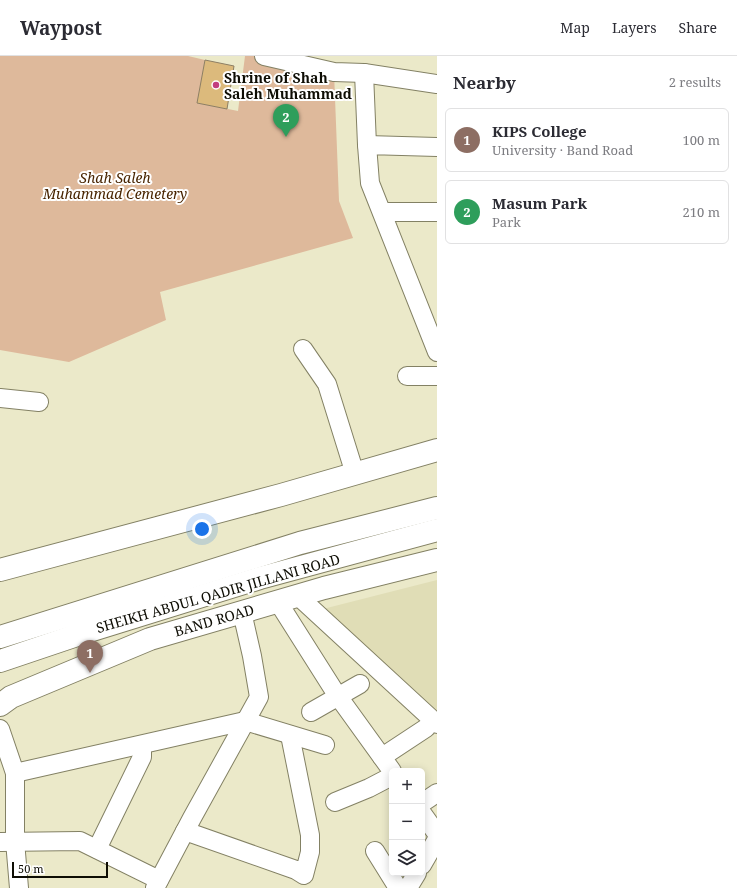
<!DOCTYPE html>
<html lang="en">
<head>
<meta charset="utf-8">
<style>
  body { margin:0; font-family:"Noto Serif",serif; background:#f7f7f7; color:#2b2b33 }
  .controls { position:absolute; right:12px; bottom:12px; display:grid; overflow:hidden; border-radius:6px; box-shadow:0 2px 10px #0003 }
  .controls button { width:36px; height:36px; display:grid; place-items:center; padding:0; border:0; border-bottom:1px solid #e1e1e2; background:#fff; color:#2b2b33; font:20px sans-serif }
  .scale { position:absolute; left:12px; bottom:10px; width:96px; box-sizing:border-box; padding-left:4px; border:2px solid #0e0d04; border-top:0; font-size:11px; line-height:14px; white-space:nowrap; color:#0e0d04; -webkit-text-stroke:3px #fff; paint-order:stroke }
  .you { position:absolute; left:202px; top:473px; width:14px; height:14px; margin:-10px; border:3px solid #fff; border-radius:50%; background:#1a73e8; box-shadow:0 0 0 6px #1a73e833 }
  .badge { display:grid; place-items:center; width:26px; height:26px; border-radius:50%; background:#2563eb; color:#fff; font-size:13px; font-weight:700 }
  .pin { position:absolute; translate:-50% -33px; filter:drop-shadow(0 1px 2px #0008) }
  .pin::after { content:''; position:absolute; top:21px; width:14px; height:12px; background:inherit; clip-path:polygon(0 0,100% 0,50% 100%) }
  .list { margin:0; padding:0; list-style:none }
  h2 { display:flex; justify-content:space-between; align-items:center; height:52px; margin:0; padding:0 16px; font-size:17px }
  h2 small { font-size:13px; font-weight:400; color:#7c7c81 }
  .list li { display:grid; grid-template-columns:26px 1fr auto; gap:12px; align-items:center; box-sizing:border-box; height:64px; margin:0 8px 8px; padding:0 8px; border:1px solid #e1e1e2; border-radius:6px }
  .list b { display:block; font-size:15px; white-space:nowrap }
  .list p { margin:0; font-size:13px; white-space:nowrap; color:#7c7c81 }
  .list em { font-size:13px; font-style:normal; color:#7c7c81 }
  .icon { flex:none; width:22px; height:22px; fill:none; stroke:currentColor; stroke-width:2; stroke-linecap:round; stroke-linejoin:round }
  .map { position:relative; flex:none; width:437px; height:832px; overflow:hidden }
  header { display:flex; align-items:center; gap:24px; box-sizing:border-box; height:56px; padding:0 20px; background:#fff; border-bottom:1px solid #e1e1e2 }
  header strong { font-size:19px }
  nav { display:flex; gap:22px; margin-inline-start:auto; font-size:14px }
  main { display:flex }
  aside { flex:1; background:#fff }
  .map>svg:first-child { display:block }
  .built { fill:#e0ddb6 }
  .green { fill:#deb99b }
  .building { fill:#dcba7c; stroke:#8d7f64 }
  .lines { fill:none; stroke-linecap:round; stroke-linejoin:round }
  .minor-casing { stroke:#838164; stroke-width:20 }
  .major-casing { stroke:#838164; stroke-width:24 }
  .minor { stroke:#fff; stroke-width:18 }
  .major { stroke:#fff; stroke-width:22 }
  .poi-dot { fill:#c33e7f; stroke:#fff; stroke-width:1.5 }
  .labels { text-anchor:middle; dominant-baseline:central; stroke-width:4; stroke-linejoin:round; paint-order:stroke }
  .poi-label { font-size:14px; font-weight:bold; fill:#0e0d04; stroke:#fff; text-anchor:start }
  .park-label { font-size:14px; font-style:italic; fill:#482400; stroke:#fff }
  .street-label { font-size:14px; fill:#0e0d04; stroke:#fff }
</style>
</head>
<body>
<header>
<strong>Waypost</strong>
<nav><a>Map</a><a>Layers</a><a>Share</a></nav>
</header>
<main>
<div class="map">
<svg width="437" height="832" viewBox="0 0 437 832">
  <rect width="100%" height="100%" fill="#ebe9c9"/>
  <polygon class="built" points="437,524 437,668 315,555"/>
  <polygon class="green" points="0,0 188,0 205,4 198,47 238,55 245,0 255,0 334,16 339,145 353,182 160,236 166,264 69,306 0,294"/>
  <polygon class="building" points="205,4 234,10 227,53 197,47"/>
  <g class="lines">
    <defs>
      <g id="minor">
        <polyline points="264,0 334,16 364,17 437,28"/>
        <polyline points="364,17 367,89"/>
        <polyline points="437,91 367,89 370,127 437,296"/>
        <polyline points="382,156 437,156"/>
        <polyline points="303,293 327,328 355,418"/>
        <polyline points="407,320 437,320"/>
        <polyline points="0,342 39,346"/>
        <polyline points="298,540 437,668"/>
        <polyline points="278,546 335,636 392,715"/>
        <polyline points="311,656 360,628"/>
        <polyline points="0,673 15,717 15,785 19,832"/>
        <polyline points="382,701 426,672"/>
        <polyline points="15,717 245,665 325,689"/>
        <polyline points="335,746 369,732 392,720"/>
        <polyline points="422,747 437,737"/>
        <polyline points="422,757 437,778"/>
        <polyline points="185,775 296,814 304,819 310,796 310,779 290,679"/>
        <polyline points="0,786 80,785 159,824"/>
        <polyline points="97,793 142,701 142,689"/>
        <polyline points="375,795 398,832"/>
        <polyline points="422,809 437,783"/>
        <polyline points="155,832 192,762 259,641 252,600 242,556"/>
        <polyline points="408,832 417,817"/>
      </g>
      <g id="major">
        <polyline points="0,514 281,439 437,394"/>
        <polyline points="0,581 300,487 437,452"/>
        <polyline points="0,605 89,575 260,522 437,474"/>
        <polyline points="0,649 11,641 150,583 324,532 437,504"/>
      </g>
    </defs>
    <use href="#minor" class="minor-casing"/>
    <use href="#major" class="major-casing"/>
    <use href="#minor" class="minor"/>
    <use href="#major" class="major"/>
  </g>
  <circle class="poi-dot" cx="216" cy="29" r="4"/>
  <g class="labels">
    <g class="poi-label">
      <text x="224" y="21">Shrine of Shah<tspan x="224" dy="16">Saleh Muhammad</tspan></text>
    </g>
    <g class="park-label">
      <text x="115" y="121">Shah Saleh<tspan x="115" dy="16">Muhammad Cemetery</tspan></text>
    </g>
    <g class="street-label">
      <text transform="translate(218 537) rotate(-16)">SHEIKH ABDUL QADIR JILLANI ROAD</text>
      <text transform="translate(214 564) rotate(-16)">BAND ROAD</text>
    </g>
  </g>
</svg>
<div class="controls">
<button>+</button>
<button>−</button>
<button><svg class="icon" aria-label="layers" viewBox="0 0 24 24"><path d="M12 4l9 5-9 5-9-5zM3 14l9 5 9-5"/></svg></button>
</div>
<div class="scale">50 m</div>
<div class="you"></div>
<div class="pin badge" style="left:90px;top:617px;background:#8d6e63">1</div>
<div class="pin badge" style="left:286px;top:81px;background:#2e9e5b">2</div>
</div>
<aside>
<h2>Nearby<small>2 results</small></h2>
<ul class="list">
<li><span class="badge" style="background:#8d6e63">1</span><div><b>KIPS College</b><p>University · Band Road</p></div><em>100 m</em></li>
<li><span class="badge" style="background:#2e9e5b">2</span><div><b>Masum Park</b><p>Park</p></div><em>210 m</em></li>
</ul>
</aside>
</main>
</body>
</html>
